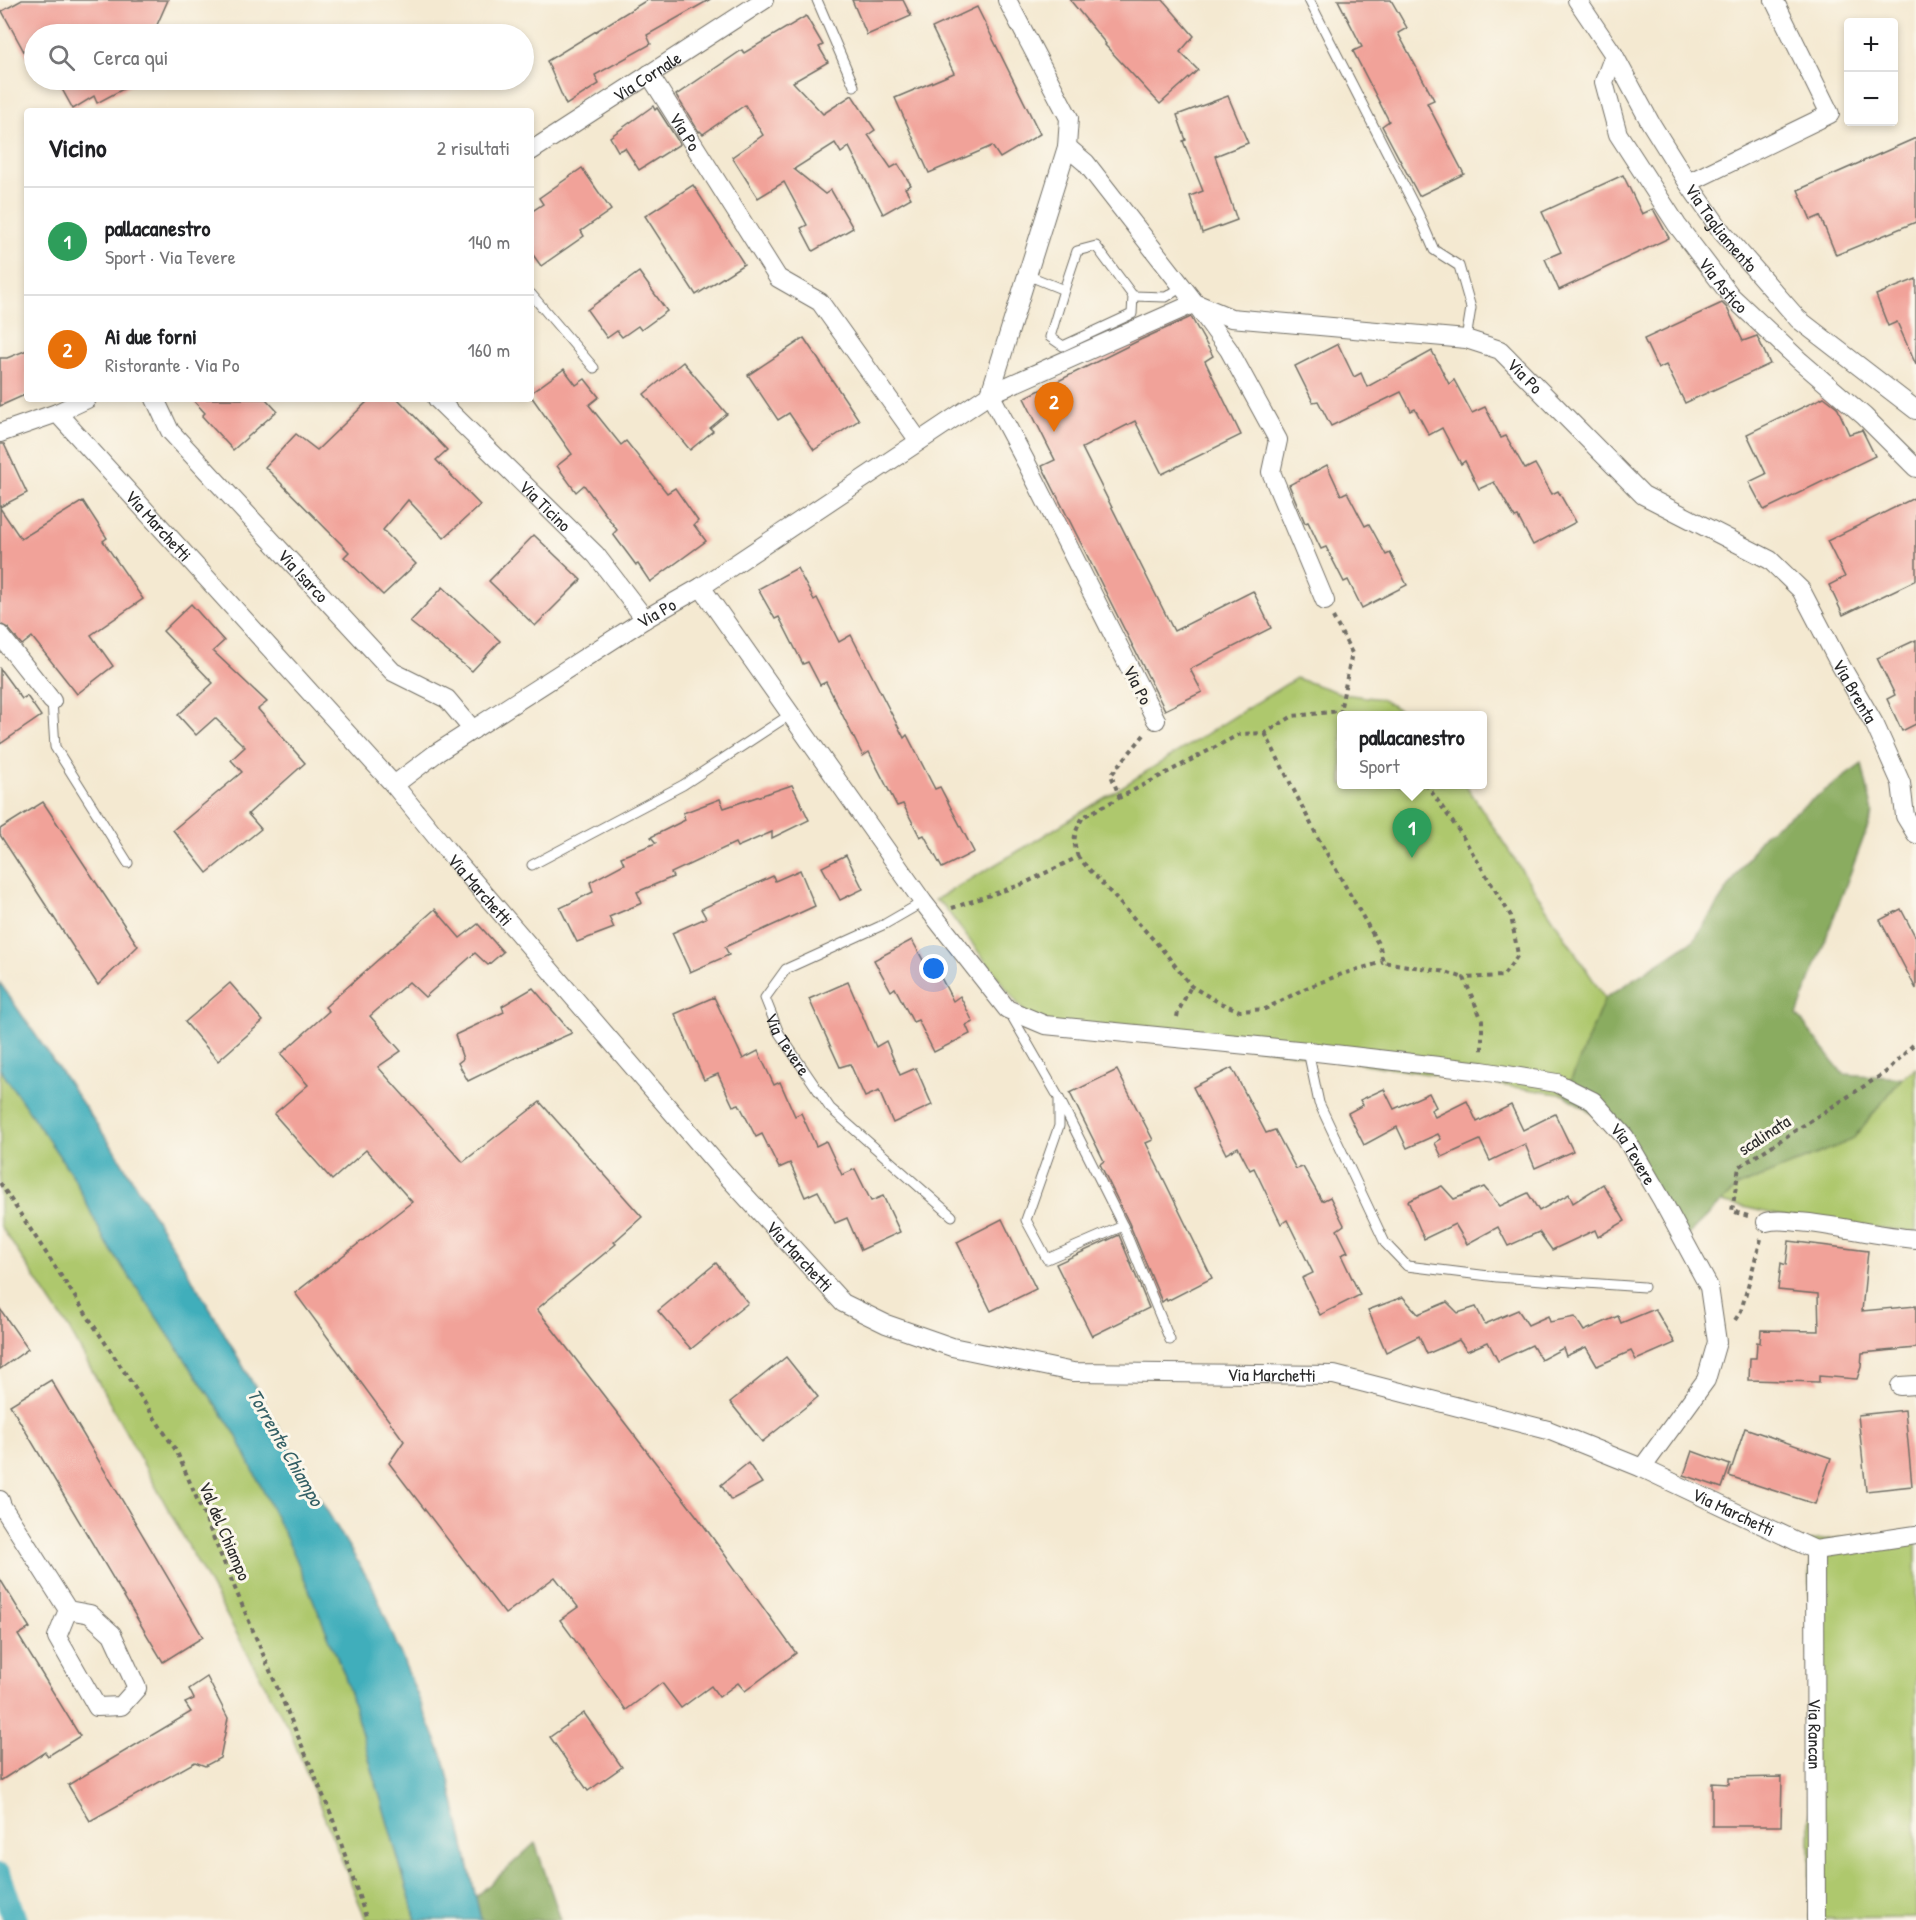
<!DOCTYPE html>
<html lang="it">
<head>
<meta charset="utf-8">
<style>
  body { margin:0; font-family:"Patrick Hand",sans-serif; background:#f6f6f6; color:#202124 }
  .controls { position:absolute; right:18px; top:18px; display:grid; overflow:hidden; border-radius:6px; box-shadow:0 3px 9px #0003 }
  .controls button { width:54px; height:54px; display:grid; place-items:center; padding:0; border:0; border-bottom:2px solid #e0e0e0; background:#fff; color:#202124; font:30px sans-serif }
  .you { position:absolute; left:934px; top:969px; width:21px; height:21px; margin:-15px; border:4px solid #fff; border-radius:50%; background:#1a73e8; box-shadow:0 0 0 9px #1a73e833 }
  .badge { display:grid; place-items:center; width:39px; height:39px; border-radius:50%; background:#2563eb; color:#fff; font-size:20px; font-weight:700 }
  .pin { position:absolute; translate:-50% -50px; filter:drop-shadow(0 2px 3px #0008) }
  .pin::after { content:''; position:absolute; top:32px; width:21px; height:18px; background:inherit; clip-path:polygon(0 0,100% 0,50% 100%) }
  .popup { position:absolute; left:1337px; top:711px; width:150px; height:78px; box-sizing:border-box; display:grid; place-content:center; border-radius:6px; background:#fff; filter:drop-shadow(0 2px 4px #0005); font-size:20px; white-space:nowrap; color:#757577 }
  .popup b { font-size:22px; color:#202124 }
  .popup::after { content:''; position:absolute; left:50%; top:100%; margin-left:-12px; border:12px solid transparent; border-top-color:#fff }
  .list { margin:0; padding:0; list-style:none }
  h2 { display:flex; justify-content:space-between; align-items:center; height:78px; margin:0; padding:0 24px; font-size:26px }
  h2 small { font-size:20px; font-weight:400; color:#757577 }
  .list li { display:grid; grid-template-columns:39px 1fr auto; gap:18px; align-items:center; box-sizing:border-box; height:108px; padding:0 24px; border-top:2px solid #e0e0e0 }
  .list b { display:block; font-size:22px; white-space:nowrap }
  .list p { margin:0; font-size:20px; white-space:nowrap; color:#757577 }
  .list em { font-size:20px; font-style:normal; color:#757577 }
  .icon { flex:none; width:33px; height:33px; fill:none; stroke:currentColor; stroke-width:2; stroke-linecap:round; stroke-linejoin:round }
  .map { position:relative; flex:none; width:1916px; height:1920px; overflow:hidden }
  .search { position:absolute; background:#fff; box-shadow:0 3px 9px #0003; left:24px; top:24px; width:510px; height:66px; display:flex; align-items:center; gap:15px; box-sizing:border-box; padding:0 21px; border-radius:33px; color:#757577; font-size:22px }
  .panel { position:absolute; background:#fff; box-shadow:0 3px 9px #0003; left:24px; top:108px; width:510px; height:294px; border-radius:6px }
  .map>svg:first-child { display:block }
  .green { fill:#aec86d; stroke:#6c7a4c; stroke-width:1.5 }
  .forest { fill:#8aac60; stroke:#5a6c46; stroke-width:1.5 }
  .water { fill:#3faebb; stroke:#356c73; stroke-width:1.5 }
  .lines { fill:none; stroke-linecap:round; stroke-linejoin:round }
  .canal { stroke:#3faebb; stroke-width:24 }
  .building { fill:#f1a299 }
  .lane-casing { stroke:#716e65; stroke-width:11 }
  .street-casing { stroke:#716e65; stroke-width:20 }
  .path { stroke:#716e65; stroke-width:4; stroke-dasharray:4.5 4.5; stroke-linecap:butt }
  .lane { stroke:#fff; stroke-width:9 }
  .street { stroke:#fff; stroke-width:18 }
  .labels { text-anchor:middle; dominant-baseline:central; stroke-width:6; stroke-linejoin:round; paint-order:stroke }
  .street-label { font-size:18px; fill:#2b2b2b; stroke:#fbf7ec }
  .water-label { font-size:20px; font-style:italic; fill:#335f65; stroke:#fbf7ec }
</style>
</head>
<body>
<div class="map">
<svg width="1916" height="1920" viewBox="0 0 1916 1920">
  <rect width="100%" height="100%" fill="#fbf7ec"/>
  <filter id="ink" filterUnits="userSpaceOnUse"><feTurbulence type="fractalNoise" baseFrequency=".0167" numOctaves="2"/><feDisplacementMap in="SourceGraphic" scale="12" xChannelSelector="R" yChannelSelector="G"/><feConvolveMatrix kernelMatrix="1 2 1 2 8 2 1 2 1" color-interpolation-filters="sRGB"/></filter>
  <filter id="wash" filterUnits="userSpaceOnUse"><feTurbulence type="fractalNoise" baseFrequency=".008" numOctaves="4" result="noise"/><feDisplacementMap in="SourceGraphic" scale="24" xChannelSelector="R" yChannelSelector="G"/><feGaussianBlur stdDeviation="1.35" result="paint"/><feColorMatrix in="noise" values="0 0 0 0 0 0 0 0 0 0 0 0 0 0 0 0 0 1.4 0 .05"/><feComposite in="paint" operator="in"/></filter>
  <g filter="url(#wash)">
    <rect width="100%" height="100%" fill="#f4e9d1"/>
    <g class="green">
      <polygon points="1296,678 1343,694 1382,699 1407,715 1342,716 1342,784 1466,785 1605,998 1565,1095 1214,1041 1040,1033 943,905 935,900 1032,843"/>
      <polygon points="1916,1068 1916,1232 1796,1219 1721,1202 1737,1187 1852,1140 1902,1078"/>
      <polygon points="0,1069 73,1176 105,1241 235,1433 295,1556 345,1676 416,1920 366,1920 288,1727 69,1329 0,1225"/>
      <polygon points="1916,1531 1916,1918 1810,1919 1810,1541"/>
    </g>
    <g class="forest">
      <polygon points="1862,764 1873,813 1797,1015 1843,1074 1902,1078 1852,1140 1737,1187 1683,1240 1614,1129 1565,1095 1605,998 1694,940 1763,835"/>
      <polygon points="535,1843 561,1920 481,1920 476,1897"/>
    </g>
    <polygon class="water" points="0,983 115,1151 216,1319 302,1469 373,1587 445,1762 481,1920 416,1920 345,1676 295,1556 235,1433 105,1241 73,1176 0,1069"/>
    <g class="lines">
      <polyline class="canal" points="0,1876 15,1920"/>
    </g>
    <g id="blocks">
      <g class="building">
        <polygon points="22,0 168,0 153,34 34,34 34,70 2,11"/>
        <polygon points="647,0 709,0 647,35 651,44 595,75 599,84 566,105 547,61"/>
        <polygon points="852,0 903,0 911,16 867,35"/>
        <polygon points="1070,0 1163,0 1194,36 1180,52 1198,70 1160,104 1105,45 1106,44"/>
        <polygon points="1338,0 1391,0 1407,28 1398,33 1434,100 1427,103 1464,174 1419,196 1382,126 1389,121 1353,51 1362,47"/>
        <polygon points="977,7 1040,134 1000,158 992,146 929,173 895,98 954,73 932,28"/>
        <polygon points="806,16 823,45 819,47 828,62 793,82 823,114 852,95 875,130 868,135 891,168 898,164 911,185 905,188 911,198 883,214 849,147 841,153 835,143 794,169 825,194 831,190 853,228 813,251 801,228 807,225 784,182 758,198 732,157 763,135 745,105 703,134 700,131 699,132 676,95 742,50 744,53"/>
        <polygon points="57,80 140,80 97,103 94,96 73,109"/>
        <polygon points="1228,96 1248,143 1215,156 1237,220 1202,233 1190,196 1203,191 1183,141 1186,140 1177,115"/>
        <polygon points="653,106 655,110 657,108 680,144 639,170 625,148 618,151 610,137"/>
        <polygon points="1916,138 1916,222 1836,255 1820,216 1811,220 1798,190"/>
        <polygon points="582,168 611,210 581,231 584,236 541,266 531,252 531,212 543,204 539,198"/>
        <polygon points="1623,175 1642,214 1653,209 1669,238 1559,290 1545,259 1561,252 1542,212"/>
        <polygon points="693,185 744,264 696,295 645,216"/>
        <polygon points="639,272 667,311 641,330 638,326 622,337 617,331 607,338 587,310"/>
        <polygon points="1916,279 1916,365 1897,322 1888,326 1876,295"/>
        <polygon points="1722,303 1727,308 1743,341 1757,336 1770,364 1685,403 1666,365 1658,369 1644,339"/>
        <polygon points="1191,317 1213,356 1205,361 1241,435 1162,474 1135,421 1082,448 1174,631 1253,591 1271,628 1190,669 1202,692 1165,710 1042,466 1055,460 1024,398 1140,340"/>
        <polygon points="804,338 859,420 814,450 789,413 778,420 748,375"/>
        <polygon points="1338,344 1354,377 1361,373 1367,387 1432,351 1449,384 1454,380 1472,413 1485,407 1501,438 1506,436 1525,469 1535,464 1552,494 1558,491 1576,522 1533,545 1518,517 1515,518 1494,482 1479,489 1465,461 1461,464 1442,428 1429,435 1415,409 1411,411 1401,392 1331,426 1318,401 1313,402 1295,366"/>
        <polygon points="27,350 27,394 0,406 0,358 7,358"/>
        <polygon points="683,362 727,414 710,428 713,431 690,450 644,394"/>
        <polygon points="564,369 576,385 585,379 599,397 589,405 621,445 626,441 667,493 675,488 698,521 694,525 706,541 650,582 638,564 636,565 613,534 617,530 584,485 576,492 557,466 572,454 531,396 531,393"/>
        <polygon points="1824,397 1837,407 1849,434 1862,430 1875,456 1764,510 1749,482 1766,474 1747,434"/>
        <polygon points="192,399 266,399 277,411 233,450 202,416 205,413"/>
        <polygon points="370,399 398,399 447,450 436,460 480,505 444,538 408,500 383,530 416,564 383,595 344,557 349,552 265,467 296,434 317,450"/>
        <polygon points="0,444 4,444 27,493 0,507"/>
        <polygon points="1327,465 1341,495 1347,492 1365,526 1369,524 1386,555 1390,553 1407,585 1362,608 1348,580 1344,582 1326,547 1321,549 1308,522 1305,523 1289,485"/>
        <polygon points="1916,497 1916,580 1843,615 1829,585 1845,577 1827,541"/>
        <polygon points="83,501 107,538 103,541 143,599 91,635 113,666 77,694 32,637 22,645 8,628 0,624 0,508 21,539"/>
        <polygon points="534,535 581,580 535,626 489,581"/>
        <polygon points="797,568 814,600 817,598 839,642 851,635 904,738 907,735 935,789 940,787 974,852 942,868 924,835 920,837 903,804 897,806 869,752 863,756 826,682 820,685 808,662 803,664 779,617 775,619 758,589"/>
        <polygon points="443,587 500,641 472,671 410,622"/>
        <polygon points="191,604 224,641 213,651 267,702 258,709 305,763 248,814 261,829 207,873 173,830 242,772 231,760 245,747 215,718 196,735 178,715 213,683 163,631"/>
        <polygon points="1916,640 1916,724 1902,731 1887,699 1895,695 1877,658"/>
        <polygon points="0,669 22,699 27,696 41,716 0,744"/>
        <polygon points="792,785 809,820 772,838 772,832 737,847 735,843 671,873 673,877 637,892 642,903 609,917 614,928 577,942 560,908 593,892 590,882 624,864 621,857 656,843 651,837 685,820 683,813 720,799 724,808"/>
        <polygon points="43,802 138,946 98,985 0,835 0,829"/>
        <polygon points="846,855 863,889 840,900 822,867"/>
        <polygon points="800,870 815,906 725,947 729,955 690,972 672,933 706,918 701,909 773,876 775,881"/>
        <polygon points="435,909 460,938 478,924 503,952 488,965 475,953 425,997 409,982 370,1016 401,1051 378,1067 463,1162 540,1102 642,1217 614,1242 616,1244 537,1309 699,1519 796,1653 745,1691 738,1683 719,1697 711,1686 681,1708 662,1683 626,1710 560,1620 578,1607 555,1577 505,1614 389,1463 404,1441 295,1293 412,1202 366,1150 332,1180 274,1114 308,1085 281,1054 329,1011 325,1007"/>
        <polygon points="1901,909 1916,938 1916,989 1880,920"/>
        <polygon points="912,940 929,971 936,968 953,1001 960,996 973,1022 966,1025 970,1034 934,1052 918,1020 913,1022 895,988 891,991 874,960"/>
        <polygon points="848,982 876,1047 886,1041 900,1075 916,1068 932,1105 893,1123 879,1091 865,1097 850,1064 840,1067 809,999"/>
        <polygon points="230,983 263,1021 218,1061 185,1022"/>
        <polygon points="533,988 572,1033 517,1057 468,1081 458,1063 463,1059 455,1035 504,1012 502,1006"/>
        <polygon points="714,997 743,1059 758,1051 774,1085 780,1082 795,1116 801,1113 816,1146 826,1141 842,1175 855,1169 871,1201 883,1196 900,1232 861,1250 847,1218 835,1223 818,1191 805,1197 790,1163 779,1168 762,1134 756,1137 739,1104 733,1106 718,1074 704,1080 675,1014"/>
        <polygon points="1232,1068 1266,1133 1275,1130 1296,1169 1303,1167 1322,1201 1330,1197 1344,1225 1337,1230 1348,1252 1341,1255 1360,1295 1320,1315 1302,1278 1313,1273 1287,1220 1281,1224 1254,1168 1250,1170 1238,1147 1226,1154 1193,1087"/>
        <polygon points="1117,1070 1153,1140 1146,1143 1212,1278 1167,1301 1166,1299 1162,1302 1129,1223 1100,1164 1104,1161 1070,1093"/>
        <polygon points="1384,1089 1394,1109 1429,1093 1436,1107 1431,1110 1435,1117 1467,1101 1477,1122 1511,1105 1523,1130 1555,1114 1573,1151 1535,1168 1525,1144 1490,1161 1480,1140 1442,1157 1435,1143 1441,1139 1438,1134 1407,1148 1397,1127 1364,1145 1348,1113 1363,1105 1360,1100"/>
        <polygon points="1603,1184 1625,1221 1598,1237 1595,1230 1552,1250 1539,1232 1508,1246 1498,1227 1467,1244 1455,1224 1424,1239 1408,1201 1442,1186 1454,1199 1484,1187 1500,1206 1528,1193 1539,1211 1569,1194 1573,1203"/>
        <polygon points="1002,1219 1036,1289 991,1311 957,1242"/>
        <polygon points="1119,1235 1149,1308 1092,1336 1056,1264"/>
        <polygon points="1789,1241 1868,1251 1862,1311 1916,1306 1916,1348 1862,1353 1861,1367 1857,1379 1819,1376 1819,1382 1749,1380 1750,1358 1756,1358 1757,1342 1760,1343 1761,1330 1819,1331 1818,1294 1778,1290 1781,1263 1786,1265"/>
        <polygon points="716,1263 748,1303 691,1349 658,1311"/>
        <polygon points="1403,1297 1418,1314 1447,1302 1458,1313 1476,1307 1485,1324 1518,1310 1528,1325 1548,1316 1550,1322 1575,1317 1584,1331 1618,1316 1621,1323 1655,1309 1675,1343 1636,1360 1631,1351 1597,1366 1586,1347 1566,1356 1563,1348 1541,1360 1532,1345 1498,1361 1488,1342 1467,1351 1459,1340 1427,1354 1419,1336 1386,1352 1368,1310"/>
        <polygon points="0,1309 28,1349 0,1369"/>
        <polygon points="786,1357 818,1397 762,1442 730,1402"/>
        <polygon points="51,1380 203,1637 163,1662 10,1405"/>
        <polygon points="1905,1410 1912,1486 1866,1491 1858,1415"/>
        <polygon points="1745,1428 1831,1458 1815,1504 1729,1476"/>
        <polygon points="1692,1451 1730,1465 1722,1488 1684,1475"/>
        <polygon points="748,1463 762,1483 731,1500 721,1485"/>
        <polygon points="0,1579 30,1628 18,1635 80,1736 48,1756 45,1752 0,1781"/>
        <polygon points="207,1677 228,1718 220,1758 205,1766 195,1762 90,1821 68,1785 191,1712 185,1703 194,1699 189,1689"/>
        <polygon points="584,1713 622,1767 588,1791 550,1737"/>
        <polygon points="1782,1777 1781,1826 1712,1826 1712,1783 1729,1784 1729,1778"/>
      </g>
    </g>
  </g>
  <g filter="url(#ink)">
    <use href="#blocks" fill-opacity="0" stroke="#716e65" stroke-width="1.5"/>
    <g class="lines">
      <defs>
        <g id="lane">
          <polyline points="817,0 854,86"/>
          <polyline points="1309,0 1418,213 1434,250 1459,266 1471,308 1466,339"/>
          <polyline points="1027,275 1064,290 1077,251 1096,246 1133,296 1132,314 1063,346 1050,337 1064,290"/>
          <polyline points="531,294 594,368"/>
          <polyline points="1133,296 1166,297 1182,287"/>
          <polyline points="52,701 55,747 128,863"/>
          <polyline points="532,865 683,785 791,714"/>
          <path id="s1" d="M923 902 885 924 786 969 765 998 779 1033 830 1108 952 1216"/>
          <polyline points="1010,1013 1059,1098 1059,1126 1026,1220 1047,1259 1123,1226 1059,1098"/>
          <polyline points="1308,1051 1319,1103 1385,1243 1407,1266 1497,1277 1644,1287"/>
          <polyline points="1123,1226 1170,1340"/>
        </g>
        <g id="street">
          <path id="s2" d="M1577 0 1614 55 1650 122 1688 183 1722 232 1798 319 1916 410"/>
          <path id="s3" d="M1614 55 1604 82 1618 134 1677 225 1731 296 1799 360 1864 416 1916 468"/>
          <path id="s4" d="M649 74 778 278 820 302 919 441"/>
          <path id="s5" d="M1067 147 1086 163 1195 303 1231 318 1466 339 1500 350 1643 495 1770 560 1801 590 1837 659 1875 725 1901 783 1905 816 1916 834"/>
          <path id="s6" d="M531 151 764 0"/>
          <polyline points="1688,183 1830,114 1774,0"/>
          <path id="s7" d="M155 399 170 431 393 672 447 699 473 730"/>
          <path id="s8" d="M437 399 596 555 645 619"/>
          <polyline points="57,413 87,399"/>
          <path id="s9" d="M0 433 57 413 394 785 446 849 727 1176 843 1303 886 1324 952 1347 1073 1372 1334 1375 1548 1430 1642 1468 1815 1550 1916 1535"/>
          <path id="s10" d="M701 587 923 902 1007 1009 1045 1025 1308 1051 1482 1071 1557 1083 1593 1101 1625 1137 1662 1200 1709 1287 1717 1342 1706 1380 1642 1468"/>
          <polyline points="0,635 52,701"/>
          <polyline points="1156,720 1027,464 990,394 1195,303 1229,350 1278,440 1271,472 1325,601"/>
          <path id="s11" d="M394 785 435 754 645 619 701 587 990 394 1067 147 1069 118 1007 0"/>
          <path d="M1766 1222C1777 1219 1787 1221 1799 1222 1838 1225 1876 1236 1916 1239"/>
          <polyline points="1900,1386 1916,1385"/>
          <polyline points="0,1500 2,1506 68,1610 90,1614 112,1634 137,1688 121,1706 97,1707 57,1637 68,1610"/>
          <path id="s12" d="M1815 1550 1816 1920"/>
        </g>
      </defs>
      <use href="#lane" class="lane-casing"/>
      <use href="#street" class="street-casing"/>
      <g class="path">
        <polyline points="1333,617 1352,653 1340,711"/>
        <polyline points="1265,733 1318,838 1380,947 1383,962 1446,972 1464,978"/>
        <polyline points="1426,784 1461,834 1511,916 1518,955 1503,976 1464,978 1482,1020 1482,1052"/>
        <polyline points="1120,798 1111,775 1144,735"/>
        <path d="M1078 857C1072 839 1074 833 1083 817L1240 734 1265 733 1293 716 1340 711 1349 716"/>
        <polyline points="952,908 1023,884 1078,857 1162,949 1191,986 1218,1002 1240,1011 1265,1009 1306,988 1342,974 1383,962"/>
        <polyline points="1177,1017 1178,1012 1191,986"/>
        <polyline points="0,1183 177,1452 331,1814 367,1920"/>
        <polyline points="1748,1216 1732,1211 1739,1167 1886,1072 1916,1042"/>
        <polyline points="1735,1320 1741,1311 1761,1239"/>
      </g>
      <use href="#lane" class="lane"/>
      <use href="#street" class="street"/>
    </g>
  </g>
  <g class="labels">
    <g class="street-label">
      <text stroke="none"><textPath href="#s6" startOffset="138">Via Cornale</textPath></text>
      <text stroke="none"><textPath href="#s4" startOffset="68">Via Po</textPath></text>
      <text stroke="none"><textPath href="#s2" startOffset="270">Via Tagliamento</textPath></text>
      <text stroke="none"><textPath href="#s3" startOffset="267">Via Astico</textPath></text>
      <text stroke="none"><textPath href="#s5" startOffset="549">Via Po</textPath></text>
      <text stroke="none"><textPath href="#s8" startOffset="152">Via Ticino</textPath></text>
      <text stroke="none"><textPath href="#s9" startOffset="212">Via Marchetti</textPath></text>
      <text stroke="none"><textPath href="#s7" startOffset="232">Via Isarco</textPath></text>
      <text stroke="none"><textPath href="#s11" startOffset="314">Via Po</textPath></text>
      <text transform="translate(1138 685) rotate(63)">Via Po</text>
      <text stroke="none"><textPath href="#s5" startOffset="1017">Via Brenta</textPath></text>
      <text stroke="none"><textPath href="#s9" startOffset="698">Via Marchetti</textPath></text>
      <text stroke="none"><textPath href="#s1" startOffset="240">Via Tevere</textPath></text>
      <text transform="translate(1764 1135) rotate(-33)">scalinata</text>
      <text stroke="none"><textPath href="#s10" startOffset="1185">Via Tevere</textPath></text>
      <text stroke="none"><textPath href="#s9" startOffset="1184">Via Marchetti</textPath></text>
      <text stroke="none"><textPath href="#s9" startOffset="1688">Via Marchetti</textPath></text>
      <text stroke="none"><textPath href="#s9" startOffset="2174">Via Marchetti</textPath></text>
      <text transform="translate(225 1531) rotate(67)">Val del Chiampo</text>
      <text stroke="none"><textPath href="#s12" startOffset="184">Via Rancan</textPath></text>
    </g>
    <g class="water-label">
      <text transform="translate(286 1447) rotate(60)">Torrente Chiampo</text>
    </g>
  </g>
</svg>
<div class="controls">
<button>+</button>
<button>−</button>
</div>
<div class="you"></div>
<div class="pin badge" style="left:1412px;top:858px;background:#2e9e5b">1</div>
<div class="popup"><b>pallacanestro</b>Sport</div>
<div class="pin badge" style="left:1054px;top:432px;background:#e8710a">2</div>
<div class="search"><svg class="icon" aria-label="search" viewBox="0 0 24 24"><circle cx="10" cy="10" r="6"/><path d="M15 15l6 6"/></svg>Cerca qui</div>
<section class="panel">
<h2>Vicino<small>2 risultati</small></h2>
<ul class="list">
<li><span class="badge" style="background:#2e9e5b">1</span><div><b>pallacanestro</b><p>Sport · Via Tevere</p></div><em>140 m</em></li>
<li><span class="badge" style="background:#e8710a">2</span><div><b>Ai due forni</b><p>Ristorante · Via Po</p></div><em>160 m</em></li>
</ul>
</section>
</div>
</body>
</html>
